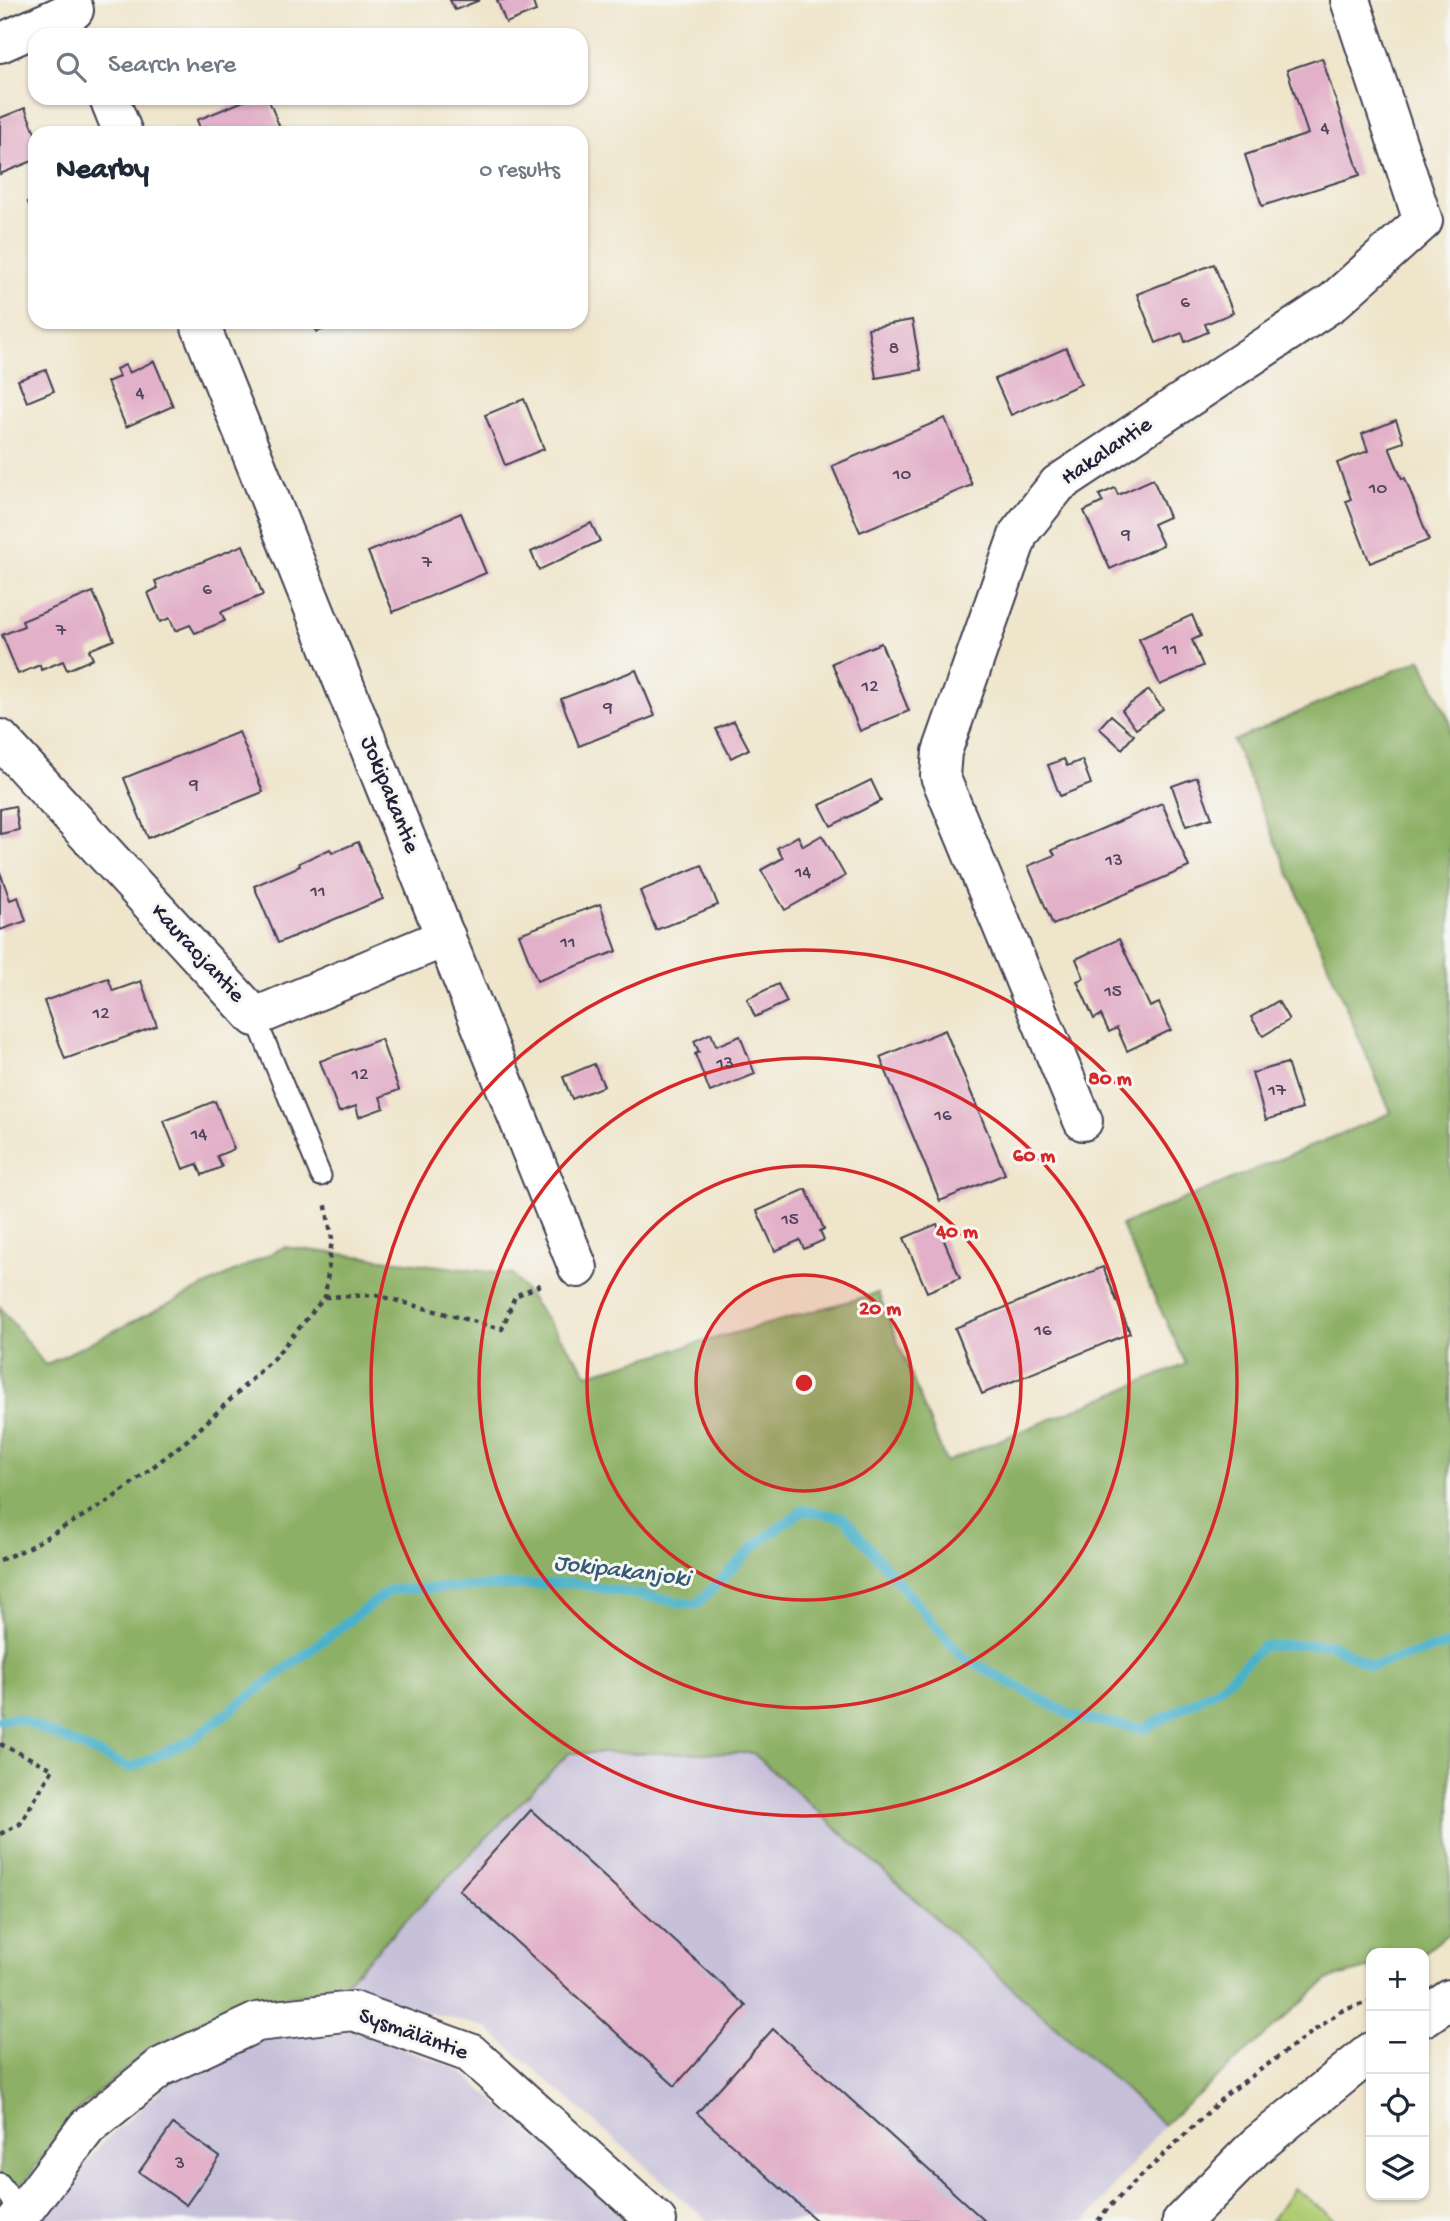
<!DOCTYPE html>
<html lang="en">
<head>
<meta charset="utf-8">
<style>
  body { margin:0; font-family:"Gochi Hand",sans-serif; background:#f2f2f3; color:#1f2937 }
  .controls { position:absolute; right:21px; bottom:21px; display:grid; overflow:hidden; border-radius:14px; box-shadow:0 2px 5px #0004 }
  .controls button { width:63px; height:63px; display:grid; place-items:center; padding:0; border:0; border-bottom:2px solid #e0e1e3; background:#fff; color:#1f2937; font:35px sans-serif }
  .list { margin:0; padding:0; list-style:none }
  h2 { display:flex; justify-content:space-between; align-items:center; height:91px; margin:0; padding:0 28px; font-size:30px }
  h2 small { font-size:23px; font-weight:400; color:#747a83 }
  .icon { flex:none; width:38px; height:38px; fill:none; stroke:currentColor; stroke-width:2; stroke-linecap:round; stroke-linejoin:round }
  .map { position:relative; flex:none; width:1450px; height:2221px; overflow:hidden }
  .search { position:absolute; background:#fff; box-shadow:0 2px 5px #0004; left:28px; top:28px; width:560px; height:77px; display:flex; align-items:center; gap:18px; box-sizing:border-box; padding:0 24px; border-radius:21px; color:#747a83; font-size:26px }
  .panel { position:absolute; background:#fff; box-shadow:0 2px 5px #0004; left:28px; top:126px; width:560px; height:203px; border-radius:21px }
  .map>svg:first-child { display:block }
  .industrial { fill:#c7c0d9 }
  .green { fill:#b1cd73; stroke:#6a7857; stroke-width:2 }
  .forest { fill:#8cb065; stroke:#576950; stroke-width:2 }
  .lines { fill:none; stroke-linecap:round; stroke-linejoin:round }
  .stream { stroke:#4ab1c9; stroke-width:10 }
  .building { fill:#e2b0c8 }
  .service-casing { stroke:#413f51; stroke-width:23 }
  .minor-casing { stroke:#413f51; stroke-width:42 }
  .secondary-casing { stroke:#413f51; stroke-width:42 }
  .path { stroke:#413f51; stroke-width:4.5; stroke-dasharray:5 5; stroke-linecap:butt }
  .service { stroke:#fff; stroke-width:19 }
  .minor { stroke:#fff; stroke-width:38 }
  .secondary { stroke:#fff; stroke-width:38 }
  .ring { fill:none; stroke:#d62828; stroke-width:3.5 }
  .labels { text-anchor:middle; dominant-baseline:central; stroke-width:6; stroke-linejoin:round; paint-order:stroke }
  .number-label { font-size:19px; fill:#52465e }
  .street-label { font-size:23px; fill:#22223b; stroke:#f6f6f2 }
  .water-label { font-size:24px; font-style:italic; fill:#325b74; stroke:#f6f6f2 }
  .centre { fill:#d62828; stroke:#f6f6f2; stroke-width:3.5 }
  .ring-label { font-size:21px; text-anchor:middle; font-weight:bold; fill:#d62828; stroke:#f6f6f2; stroke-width:6; stroke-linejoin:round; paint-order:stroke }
</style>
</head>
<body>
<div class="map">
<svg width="1450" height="2221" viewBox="0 0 1450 2221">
  <rect width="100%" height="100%" fill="#f6f6f2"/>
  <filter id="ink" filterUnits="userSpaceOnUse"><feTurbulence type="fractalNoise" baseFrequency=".0143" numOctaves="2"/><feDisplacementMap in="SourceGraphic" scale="14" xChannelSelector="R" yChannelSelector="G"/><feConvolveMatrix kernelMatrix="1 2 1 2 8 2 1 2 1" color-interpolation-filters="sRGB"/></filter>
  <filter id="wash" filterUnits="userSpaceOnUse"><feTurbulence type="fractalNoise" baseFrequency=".00686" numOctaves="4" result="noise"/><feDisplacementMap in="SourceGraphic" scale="28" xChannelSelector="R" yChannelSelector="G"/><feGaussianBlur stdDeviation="1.57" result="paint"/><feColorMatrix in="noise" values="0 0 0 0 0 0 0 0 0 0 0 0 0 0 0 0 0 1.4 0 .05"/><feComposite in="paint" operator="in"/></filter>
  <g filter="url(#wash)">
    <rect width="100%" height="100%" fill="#efe5cb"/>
    <g class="industrial">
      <polygon points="569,1753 753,1753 1164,2125 1086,2221 708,2221 486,2027 338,1990"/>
      <polygon points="351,2029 460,2070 628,2221 39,2221 103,2142 171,2081 266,2039"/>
    </g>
    <polygon class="green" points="1294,2188 1337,2221 1271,2221"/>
    <polygon class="forest" points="1421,659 1450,722 1450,1932 1424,1953 1371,1953 1371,1968 1327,1980 1164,2125 753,1753 569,1753 338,1990 243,2002 150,2048 70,2117 0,2217 0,1307 45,1365 284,1247 513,1275 588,1374 878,1293 946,1462 1186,1364 1121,1225 1391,1113 1233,741"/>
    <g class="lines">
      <polyline class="stream" points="0,1720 17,1718 130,1768 190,1741 390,1590 573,1583 696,1605 757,1544 803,1510 844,1518 962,1657 1074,1717 1144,1729 1219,1688 1263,1646 1330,1644 1372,1666 1450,1644"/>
    </g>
    <g id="blocks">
      <g class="building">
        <polygon points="450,0 480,0 455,10"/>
        <polygon points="497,0 532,0 536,11 506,23"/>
        <polygon points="1322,58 1360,175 1262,206 1245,155 1308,134 1287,70"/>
        <polygon points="251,98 268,98 282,133 202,133 197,120"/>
        <polygon points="25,108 35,133 35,160 0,174 0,118"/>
        <polygon points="35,199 35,219 28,202"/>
        <polygon points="1214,264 1233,313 1205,324 1208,332 1185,342 1182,333 1156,343 1137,294"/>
        <polygon points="912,320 921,370 876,378 868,328"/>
        <polygon points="312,322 341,322 317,332"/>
        <polygon points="1066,348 1081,384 1011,415 995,379"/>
        <polygon points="154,361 173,406 126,427 107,382 119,377 116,369 125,365 129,373"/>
        <polygon points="46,370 54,391 27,402 18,380"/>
        <polygon points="524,399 544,449 505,465 485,415"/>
        <polygon points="945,418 972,485 860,532 832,466"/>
        <polygon points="1396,420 1404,442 1389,447 1402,479 1405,478 1429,540 1370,563 1346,501 1351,499 1337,463 1368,451 1362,434"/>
        <polygon points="1153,479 1169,517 1153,524 1163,545 1110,569 1084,511 1103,502 1099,495 1115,488 1118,495"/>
        <polygon points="461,513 486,573 393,612 368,552"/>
        <polygon points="591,523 600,541 539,570 531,552"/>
        <polygon points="243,545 263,595 221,612 225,621 195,633 190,625 175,631 170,618 160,622 148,593 158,588 155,581"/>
        <polygon points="93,592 114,640 89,650 93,659 67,670 63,661 41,670 40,665 18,674 2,635 24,626 22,621"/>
        <polygon points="1192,615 1201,636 1192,640 1203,666 1160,685 1139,639"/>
        <polygon points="881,643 909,711 860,731 832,663"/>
        <polygon points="636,670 655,716 579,746 561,699"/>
        <polygon points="1149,690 1163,709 1136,729 1122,710"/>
        <polygon points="1111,715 1134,735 1122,749 1099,728"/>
        <polygon points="734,721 749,749 731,758 716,729"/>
        <polygon points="239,732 263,792 148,838 124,778"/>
        <polygon points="1064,759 1067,766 1082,760 1091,784 1060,796 1048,765"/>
        <polygon points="1197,777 1212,818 1186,826 1172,786"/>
        <polygon points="871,780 881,801 831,826 820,805"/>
        <polygon points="1162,803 1189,867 1053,925 1028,866 1055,855 1052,850"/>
        <polygon points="15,806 19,830 0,834 0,809"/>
        <polygon points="822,835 845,876 785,910 761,870 783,858 777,848 798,836 803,846"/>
        <polygon points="358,842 383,899 278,943 254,886 300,866 299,863 330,849 332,853"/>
        <polygon points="702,865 718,905 656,930 640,891"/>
        <polygon points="0,872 10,900 18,897 26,921 0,930"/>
        <polygon points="600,904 617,951 537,981 519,934"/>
        <polygon points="1119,939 1150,1007 1159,1003 1171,1030 1127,1051 1117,1028 1109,1032 1101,1015 1094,1019 1077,981 1084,978 1076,959"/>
        <polygon points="108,978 113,991 141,981 157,1026 65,1059 44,1001"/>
        <polygon points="778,984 787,1002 755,1017 747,999"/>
        <polygon points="1278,1001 1289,1020 1263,1036 1251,1017"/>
        <polygon points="945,1030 1005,1174 940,1201 880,1057"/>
        <polygon points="711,1033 716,1046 740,1036 755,1074 710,1092 695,1054 699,1052 694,1041"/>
        <polygon points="381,1039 399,1090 380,1097 384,1108 359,1117 356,1106 339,1112 320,1061"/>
        <polygon points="1287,1063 1302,1109 1266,1120 1252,1073"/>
        <polygon points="594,1064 604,1086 572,1099 563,1077"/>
        <polygon points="215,1101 234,1149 217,1156 222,1167 202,1175 197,1164 183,1169 164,1121"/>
        <polygon points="806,1189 824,1229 820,1231 824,1240 804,1249 800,1240 775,1251 757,1211"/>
        <polygon points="937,1224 960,1278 927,1292 904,1238"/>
        <polygon points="1103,1267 1130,1333 982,1394 955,1328"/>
        <polygon points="531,1810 746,2006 675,2086 459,1890"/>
        <polygon points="773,2029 985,2221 817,2221 697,2113"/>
        <polygon points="173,2124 220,2157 186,2205 139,2172"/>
      </g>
    </g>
  </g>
  <g filter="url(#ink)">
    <use href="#blocks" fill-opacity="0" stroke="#413f51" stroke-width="2"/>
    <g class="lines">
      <defs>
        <g id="service">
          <polyline points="255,1017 321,1176"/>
          <polyline points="0,2183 21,2213"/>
        </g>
        <g id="minor">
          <polyline points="0,43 74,10"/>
          <polyline points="109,98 123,133"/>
          <polyline points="199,322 578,1268"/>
          <polyline points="0,739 255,1017 446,937"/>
          <polyline points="1083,1121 940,776 942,752 1019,533 1058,484 1333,302 1423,221 1350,0"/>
          <polyline points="16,2221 87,2127 161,2067 257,2022 353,2011 470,2053 657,2221"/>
        </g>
        <g id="secondary">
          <polyline points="1424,2017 1450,1999"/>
          <polyline points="1182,2221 1256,2146 1371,2052"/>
        </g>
      </defs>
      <use href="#service" class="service-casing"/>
      <use href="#minor" class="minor-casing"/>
      <use href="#secondary" class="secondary-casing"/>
      <g class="path">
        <polyline points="325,1297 376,1295 502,1329 515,1296 545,1283"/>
        <polyline points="0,1560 26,1549 109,1501 190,1438 275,1357 325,1297 332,1239 325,1201"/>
        <polyline points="0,1744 53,1769 20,1824 0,1834"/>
        <polyline points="1098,2221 1109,2207 1227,2094 1341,2011 1371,2001"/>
      </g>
      <use href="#service" class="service"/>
      <use href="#minor" class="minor"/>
      <use href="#secondary" class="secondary"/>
    </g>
  </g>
  <circle cx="804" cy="1383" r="108" fill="#d62828" fill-opacity=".12"/>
  <g class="ring">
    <circle cx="804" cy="1383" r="108"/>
    <circle cx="804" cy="1383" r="217"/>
    <circle cx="804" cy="1383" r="325"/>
    <circle cx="804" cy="1383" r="433"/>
  </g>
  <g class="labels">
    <g class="number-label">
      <text x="1325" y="129">4</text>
      <text x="1185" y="303">6</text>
      <text x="894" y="349">8</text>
      <text x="140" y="394">4</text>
      <text x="902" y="475">10</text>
      <text x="1378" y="489">10</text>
      <text x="1126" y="535">9</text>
      <text x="427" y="563">7</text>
      <text x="207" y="590">6</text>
      <text x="61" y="631">7</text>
      <text x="1170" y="650">11</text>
      <text x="870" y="687">12</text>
      <text x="608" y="708">9</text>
      <text x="194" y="785">9</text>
      <text x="1114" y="861">13</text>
      <text x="803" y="873">14</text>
      <text x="318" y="892">11</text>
      <text x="568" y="943">11</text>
      <text x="1113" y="992">15</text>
      <text x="101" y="1014">12</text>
      <text x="725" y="1064">13</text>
      <text x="360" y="1075">12</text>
      <text x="1277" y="1091">17</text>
      <text x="943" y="1116">16</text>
      <text x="199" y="1135">14</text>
      <text x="790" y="1220">15</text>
      <text x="1043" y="1331">16</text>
      <text x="180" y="2164">3</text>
    </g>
    <g class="street-label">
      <text transform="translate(1107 452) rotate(-34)">Hakalantie</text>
      <text transform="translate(389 795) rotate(68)">Jokipakantie</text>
      <text transform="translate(197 954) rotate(47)">Kauraojantie</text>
      <text transform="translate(413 2035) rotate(20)">Sysmäläntie</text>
    </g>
    <g class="water-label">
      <text transform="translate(622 1572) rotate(7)">Jokipakanjoki</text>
    </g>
  </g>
  <circle cx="804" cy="1383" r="10" class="centre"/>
  <g class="ring-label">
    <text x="1110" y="1084">80 m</text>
    <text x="1034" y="1161">60 m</text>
    <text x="957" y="1237">40 m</text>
    <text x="880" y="1314">20 m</text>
  </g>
</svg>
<div class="controls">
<button>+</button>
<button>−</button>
<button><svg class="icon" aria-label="locate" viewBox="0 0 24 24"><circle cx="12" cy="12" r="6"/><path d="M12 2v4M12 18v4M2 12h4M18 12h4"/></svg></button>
<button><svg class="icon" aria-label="layers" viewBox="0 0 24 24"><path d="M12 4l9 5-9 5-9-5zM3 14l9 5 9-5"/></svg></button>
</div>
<div class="search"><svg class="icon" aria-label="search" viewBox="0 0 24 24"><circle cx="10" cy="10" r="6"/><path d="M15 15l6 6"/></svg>Search here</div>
<section class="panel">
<h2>Nearby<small>0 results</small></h2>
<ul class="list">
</ul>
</section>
</div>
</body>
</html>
